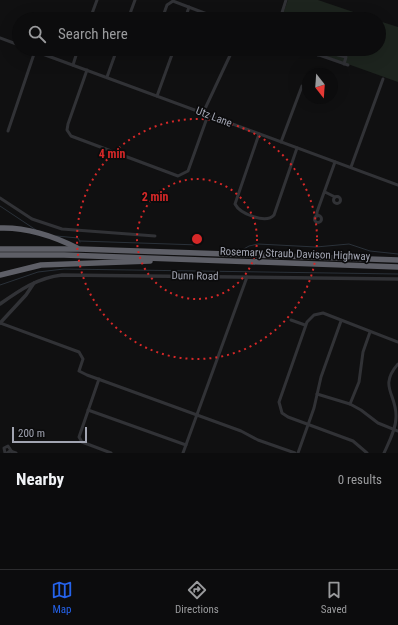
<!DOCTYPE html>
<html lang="en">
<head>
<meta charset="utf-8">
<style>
  body { margin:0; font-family:"Roboto Condensed",sans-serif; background:#151516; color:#f1f3f6 }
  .compass { position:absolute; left:302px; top:68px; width:36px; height:36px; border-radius:50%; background:#0c0c0d; box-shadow:0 4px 16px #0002; rotate:163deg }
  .scale { position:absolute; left:12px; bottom:10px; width:75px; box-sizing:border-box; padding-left:4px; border:2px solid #a2a5b2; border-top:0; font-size:11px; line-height:14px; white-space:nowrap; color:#a2a5b2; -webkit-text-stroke:3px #0b0b0c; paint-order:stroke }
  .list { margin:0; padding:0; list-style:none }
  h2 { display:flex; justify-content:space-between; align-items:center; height:52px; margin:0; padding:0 16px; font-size:17px }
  h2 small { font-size:13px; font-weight:400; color:#9a9b9d }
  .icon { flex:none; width:22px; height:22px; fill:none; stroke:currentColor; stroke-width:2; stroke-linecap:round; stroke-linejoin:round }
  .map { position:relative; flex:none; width:398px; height:453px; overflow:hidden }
  .search { position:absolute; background:#0c0c0d; box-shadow:0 4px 16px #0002; left:12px; right:12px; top:12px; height:44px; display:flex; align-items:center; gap:10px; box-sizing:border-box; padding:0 14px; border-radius:22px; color:#9a9b9d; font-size:15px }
  .sheet { height:116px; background:#0c0c0d }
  nav { display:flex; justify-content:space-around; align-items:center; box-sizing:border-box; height:56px; border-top:1px solid #2c2c2e; background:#0c0c0d; font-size:11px; color:#9a9b9d }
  nav a { display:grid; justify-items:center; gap:2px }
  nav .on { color:#2563eb }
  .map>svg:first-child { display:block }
  .green { fill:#1d241e }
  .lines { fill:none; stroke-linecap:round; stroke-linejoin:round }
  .stream { stroke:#2a3139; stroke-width:1 }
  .minor { stroke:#313236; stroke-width:3 }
  .tertiary { stroke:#313236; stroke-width:3.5 }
  .motorway { stroke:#5e5f67; stroke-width:5.5 }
  .ring { fill:none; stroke:#d62828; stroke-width:2; stroke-dasharray:2 4 }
  .labels { text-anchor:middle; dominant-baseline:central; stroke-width:3.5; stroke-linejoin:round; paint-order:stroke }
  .street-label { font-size:11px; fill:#a2a5b2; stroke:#0b0b0c }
  .centre { fill:#d62828; stroke:#0b0b0c; stroke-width:2 }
  .ring-label { font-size:12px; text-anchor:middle; font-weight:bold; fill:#d62828; stroke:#0b0b0c; stroke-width:3.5; stroke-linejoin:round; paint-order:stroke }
</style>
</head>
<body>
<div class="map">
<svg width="398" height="453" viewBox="0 0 398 453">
  <rect width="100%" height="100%" fill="#101011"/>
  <g class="green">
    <polygon points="288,0 318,0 374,19 281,19"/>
    <polygon points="379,21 398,27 398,82 306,49 379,49"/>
  </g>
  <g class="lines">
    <g class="stream">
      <polyline points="0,206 36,230"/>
      <polyline points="56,236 78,238 80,242"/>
      <polyline points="80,241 199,245"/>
      <polyline points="242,250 249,246 258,244 316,247 349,244 370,251 398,254"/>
      <polyline points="0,285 38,272 64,269 398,274"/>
    </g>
    <g class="minor">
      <polyline points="90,19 97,0"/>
      <polyline points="128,19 135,0"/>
      <polyline points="162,19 167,5 173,1 220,19"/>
      <polyline points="185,19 189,7"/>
      <polyline points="280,19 286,0"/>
      <polyline points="0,38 19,45"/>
      <polyline points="29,49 398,185"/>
      <polyline points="302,49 348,65"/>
      <polyline points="318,55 323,51 346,57 344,64"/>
      <polyline points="73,65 78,49"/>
      <polyline points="87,70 68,124 67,130 71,136 178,176 188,171 208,115"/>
      <polyline points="107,77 117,49"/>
      <polyline points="157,96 174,49"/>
      <polyline points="203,113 233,49"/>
      <polyline points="8,131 35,51"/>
      <path d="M259 134 235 204C240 214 266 224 274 215L297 148"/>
      <polyline points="281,142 302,86"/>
      <polyline points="351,167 383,79"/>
      <polyline points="325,192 335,197"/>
      <circle cx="337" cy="200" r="3.5"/>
      <polyline points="0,198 32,219 62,229 155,236"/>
      <circle cx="318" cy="219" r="3.5"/>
      <polyline points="317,216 317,212 335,162"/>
      <polyline points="291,320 305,325"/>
      <polyline points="0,323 79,352 83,359 79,371 87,375 241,431 258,440 295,453"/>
      <polyline points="99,379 79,437 82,442 111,453"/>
      <polyline points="317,394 350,404 361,410 378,423 398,431"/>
      <polyline points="350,404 359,382 363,352 370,332"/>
      <polyline points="88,410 186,445"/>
      <polyline points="5,453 4,448 8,446 12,452"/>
      <polyline points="7,453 10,451 16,453"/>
      <polyline points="183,453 247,277"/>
      <polyline points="298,453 314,408 321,377 341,321"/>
      <polyline points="367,453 353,441 288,417 282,413 279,402 307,322 314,315 323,313 398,342"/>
      <path d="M384 453C389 442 396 429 396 417 397 394 378 387 398 364"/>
    </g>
    <g class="tertiary">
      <path d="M0 304C20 290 37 278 62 275L398 279"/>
      <polyline points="0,323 26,295 34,283"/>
    </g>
    <g class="motorway">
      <path d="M0 228C25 227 54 236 77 248"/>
      <polyline points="0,249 79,249 398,260"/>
      <polyline points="0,255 64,255 398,267"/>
      <polyline points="0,275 41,265 150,261"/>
    </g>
  </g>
  <g class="ring">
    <circle cx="197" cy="239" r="60"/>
    <circle cx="197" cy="239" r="120"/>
  </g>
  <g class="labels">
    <g class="street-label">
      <text transform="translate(214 117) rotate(21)">Utz Lane</text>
      <text transform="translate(295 254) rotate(2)">Rosemary Straub Davison Highway</text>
      <text transform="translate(195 276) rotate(1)">Dunn Road</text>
    </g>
  </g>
  <circle cx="197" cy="239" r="6" class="centre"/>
  <g class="ring-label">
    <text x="112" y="158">4 min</text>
    <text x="155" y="201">2 min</text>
  </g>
</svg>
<svg class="compass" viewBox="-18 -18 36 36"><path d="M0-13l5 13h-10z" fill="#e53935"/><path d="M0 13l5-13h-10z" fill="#9a9b9d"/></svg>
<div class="scale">200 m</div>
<div class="search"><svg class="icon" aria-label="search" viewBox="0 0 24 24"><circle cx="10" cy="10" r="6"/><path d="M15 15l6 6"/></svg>Search here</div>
</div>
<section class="sheet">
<h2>Nearby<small>0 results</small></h2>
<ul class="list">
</ul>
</section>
<nav>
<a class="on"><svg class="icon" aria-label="map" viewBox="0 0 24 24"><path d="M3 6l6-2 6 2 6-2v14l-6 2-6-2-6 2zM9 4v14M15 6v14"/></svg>Map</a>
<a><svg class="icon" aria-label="directions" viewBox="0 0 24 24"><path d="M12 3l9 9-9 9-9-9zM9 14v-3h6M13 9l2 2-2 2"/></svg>Directions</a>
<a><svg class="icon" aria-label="saved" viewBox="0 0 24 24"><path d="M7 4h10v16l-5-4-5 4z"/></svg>Saved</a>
</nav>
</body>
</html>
